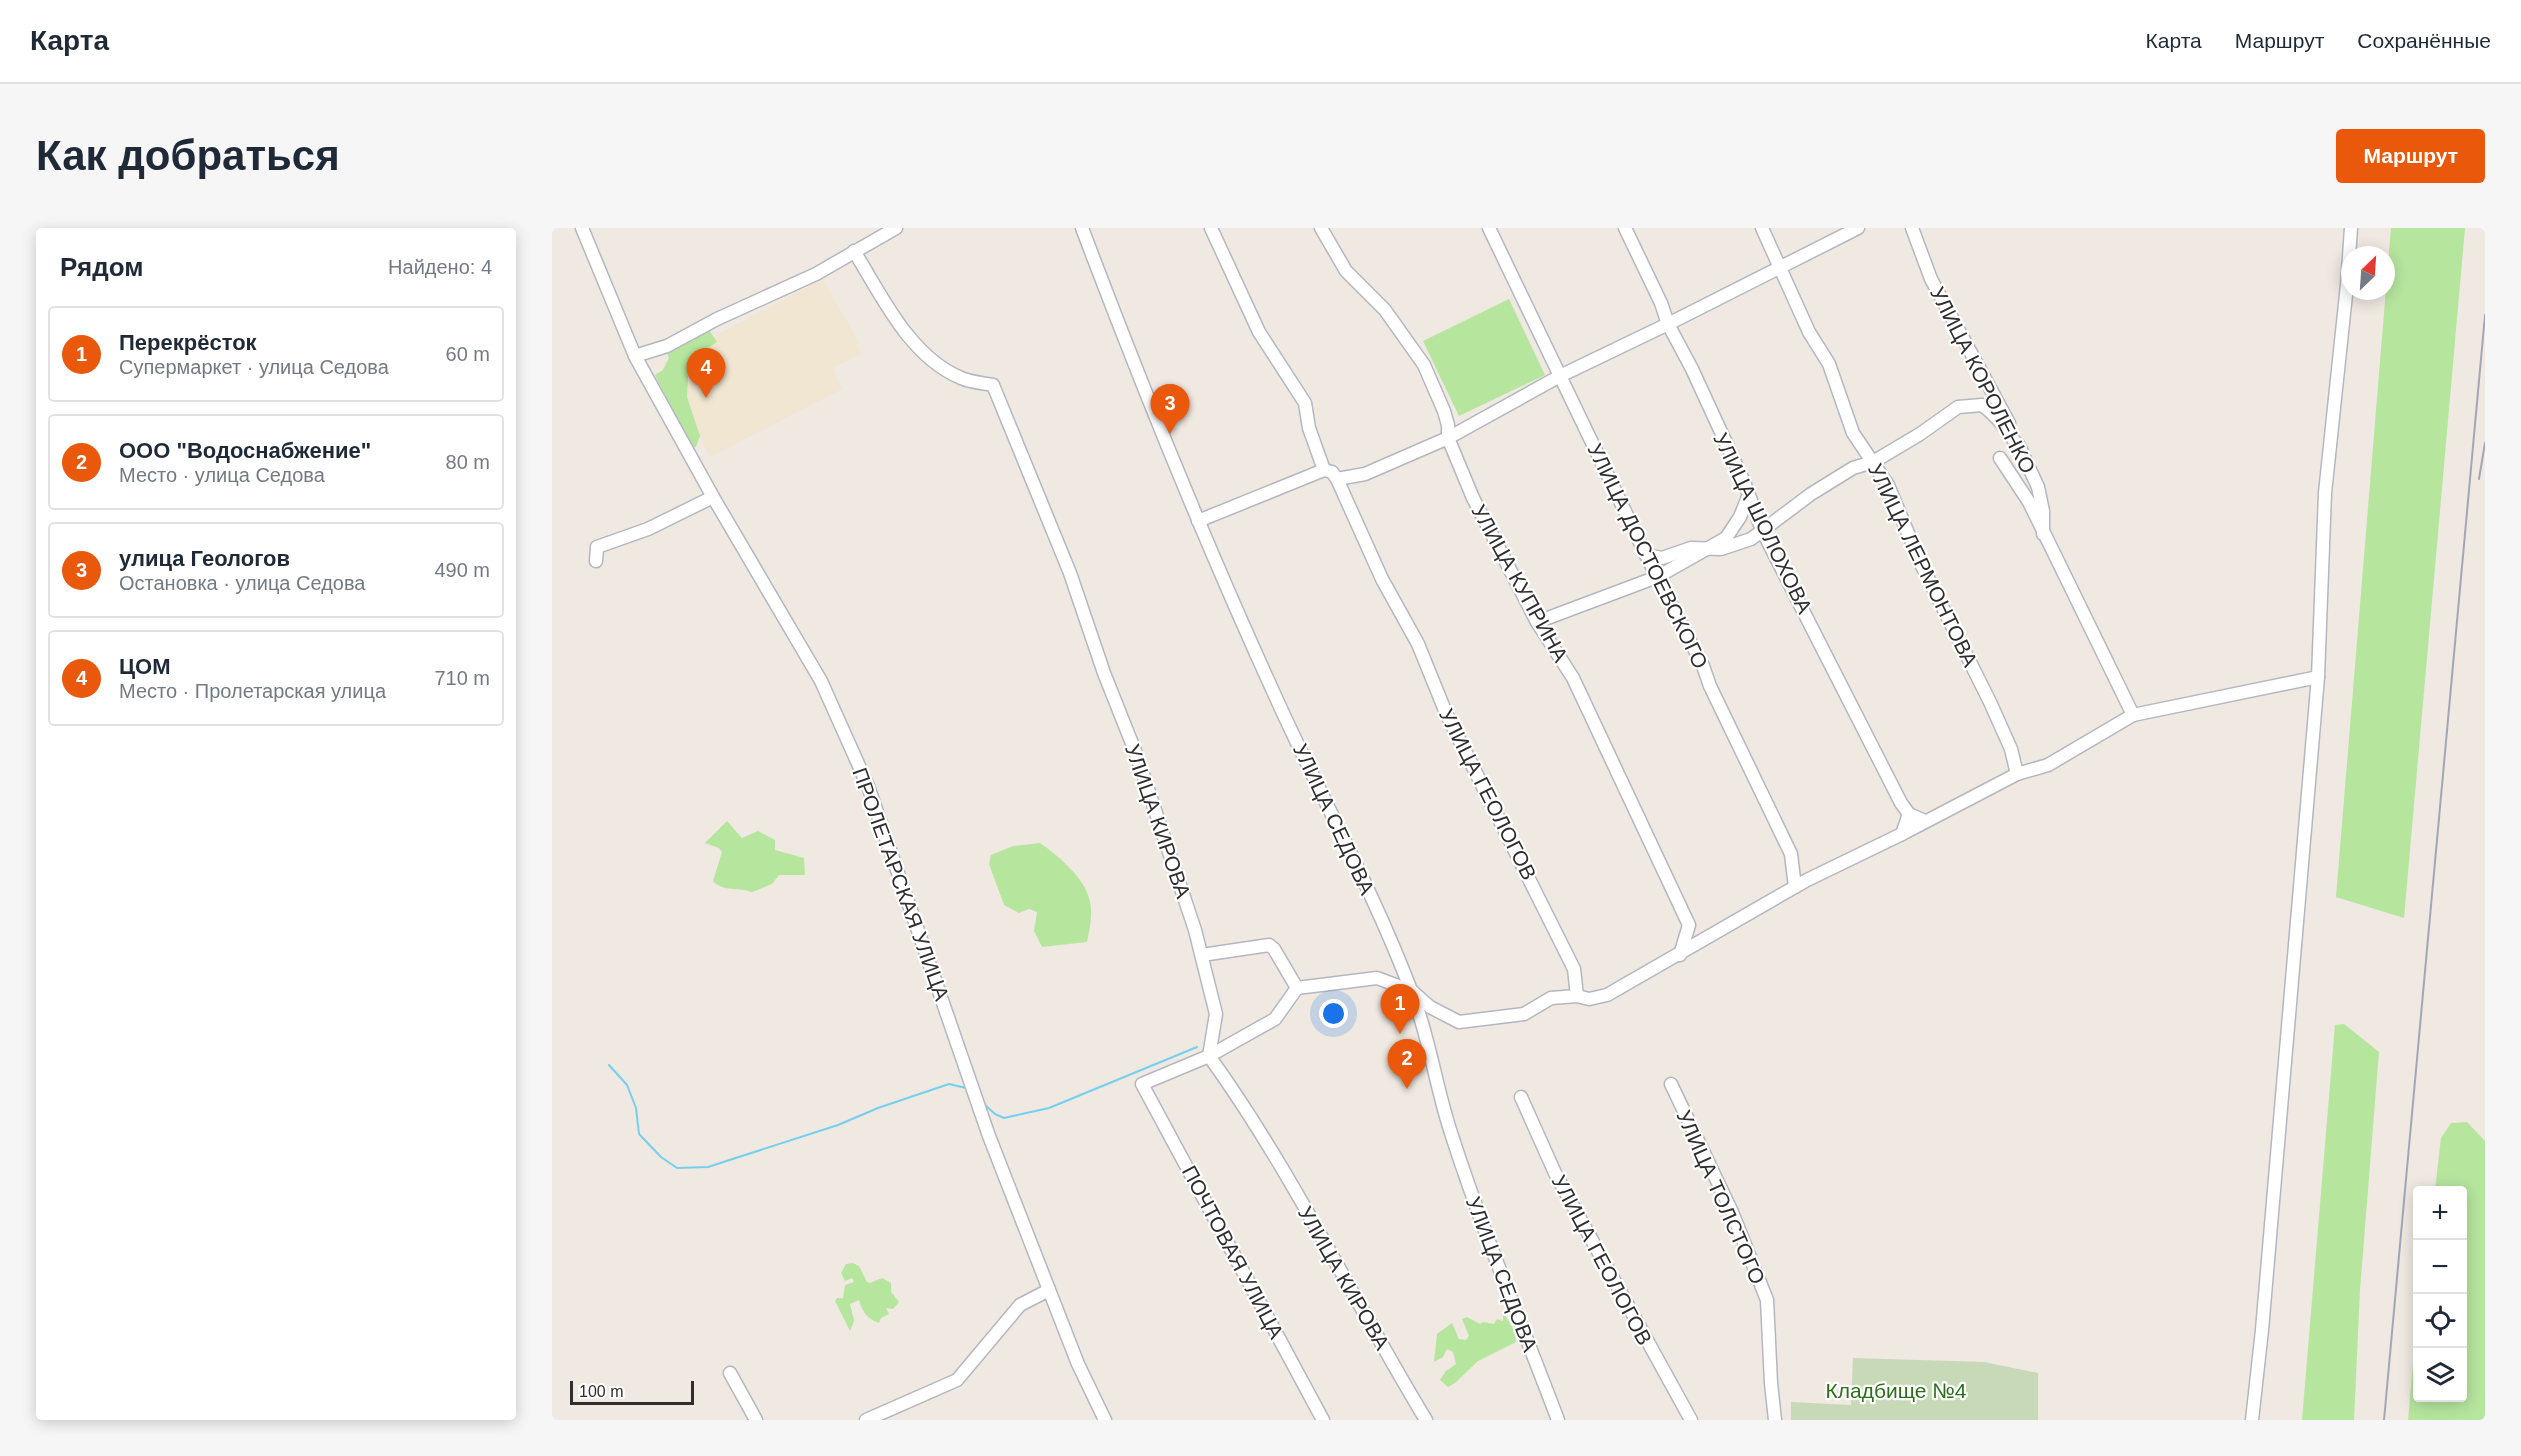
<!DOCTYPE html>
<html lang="ru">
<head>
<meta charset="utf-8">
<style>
  body { margin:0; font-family:Arial,sans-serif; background:#f6f6f7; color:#1f2937 }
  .controls { position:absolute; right:18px; bottom:18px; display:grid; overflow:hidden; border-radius:6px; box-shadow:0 3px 15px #0003 }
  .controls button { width:54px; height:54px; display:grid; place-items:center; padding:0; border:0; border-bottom:2px solid #e0e1e3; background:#fff; color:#1f2937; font:30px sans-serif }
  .compass { position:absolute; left:1789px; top:18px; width:54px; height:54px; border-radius:50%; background:#fff; box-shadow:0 3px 15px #0003; rotate:25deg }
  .scale { position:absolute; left:18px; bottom:15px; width:124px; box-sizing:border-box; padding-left:6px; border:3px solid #2e2e2e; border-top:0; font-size:16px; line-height:21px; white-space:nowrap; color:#2e2e2e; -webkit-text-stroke:4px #fff; paint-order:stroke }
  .you { position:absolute; left:782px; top:786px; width:21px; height:21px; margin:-15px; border:4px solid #fff; border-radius:50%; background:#1a73e8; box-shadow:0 0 0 9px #1a73e833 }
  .badge { display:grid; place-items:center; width:39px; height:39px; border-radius:50%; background:#ea580c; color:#fff; font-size:20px; font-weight:700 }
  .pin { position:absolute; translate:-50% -50px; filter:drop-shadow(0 2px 3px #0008) }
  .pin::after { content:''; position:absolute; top:32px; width:21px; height:18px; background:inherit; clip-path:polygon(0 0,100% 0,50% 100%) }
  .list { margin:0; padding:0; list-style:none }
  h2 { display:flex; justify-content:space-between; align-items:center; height:78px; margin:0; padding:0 24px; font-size:26px }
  h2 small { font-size:20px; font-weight:400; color:#747a83 }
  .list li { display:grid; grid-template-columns:39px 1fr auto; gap:18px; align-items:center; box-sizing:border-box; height:96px; margin:0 12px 12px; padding:0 12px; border:2px solid #e0e1e3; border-radius:6px }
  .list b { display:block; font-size:22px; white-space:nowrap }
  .list p { margin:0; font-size:20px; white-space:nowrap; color:#747a83 }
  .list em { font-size:20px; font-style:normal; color:#747a83 }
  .icon { flex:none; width:33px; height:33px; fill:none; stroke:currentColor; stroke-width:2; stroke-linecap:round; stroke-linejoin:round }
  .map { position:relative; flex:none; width:1933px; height:1192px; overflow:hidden; border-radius:6px }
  header { display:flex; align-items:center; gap:36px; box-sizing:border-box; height:84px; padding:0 30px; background:#fff; border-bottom:2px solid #e0e1e3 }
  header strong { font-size:28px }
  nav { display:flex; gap:33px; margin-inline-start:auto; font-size:21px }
  .intro { display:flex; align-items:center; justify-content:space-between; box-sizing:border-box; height:144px; padding:0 36px }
  h1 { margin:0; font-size:42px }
  .button { padding:15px 27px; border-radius:6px; background:#ea580c; color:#fff; font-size:21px; font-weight:700 }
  main { display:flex; gap:36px; padding:0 36px }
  aside { flex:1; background:#fff; border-radius:6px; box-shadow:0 3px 15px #0003 }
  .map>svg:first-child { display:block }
  .education { fill:#f0e6d1 }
  .green { fill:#b6e59e }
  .cemetery { fill:#c8d9b8 }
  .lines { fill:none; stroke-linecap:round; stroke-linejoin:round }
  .stream { stroke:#75cff0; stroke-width:2 }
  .minor-casing { stroke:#b4b7c1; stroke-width:15 }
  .minor { stroke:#fff; stroke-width:12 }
  .rail { stroke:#a3a6b8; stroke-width:2 }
  .labels { text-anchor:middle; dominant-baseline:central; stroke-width:4.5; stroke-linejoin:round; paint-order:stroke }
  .street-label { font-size:21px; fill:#2e2e2e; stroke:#fff }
  .park-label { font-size:21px; fill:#2c6e1b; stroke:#fff }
</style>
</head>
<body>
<header>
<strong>Карта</strong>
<nav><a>Карта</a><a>Маршрут</a><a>Сохранённые</a></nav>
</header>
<div class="intro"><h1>Как добраться</h1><a class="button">Маршрут</a></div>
<main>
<aside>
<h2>Рядом<small>Найдено: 4</small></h2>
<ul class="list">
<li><span class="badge">1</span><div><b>Перекрёсток</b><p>Супермаркет · улица Седова</p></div><em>60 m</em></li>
<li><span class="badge">2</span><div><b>ООО &quot;Водоснабжение&quot;</b><p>Место · улица Седова</p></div><em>80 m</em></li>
<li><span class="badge">3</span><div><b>улица Геологов</b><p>Остановка · улица Седова</p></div><em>490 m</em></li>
<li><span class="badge">4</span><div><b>ЦОМ</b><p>Место · Пролетарская улица</p></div><em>710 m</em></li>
</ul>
</aside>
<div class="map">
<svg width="1933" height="1192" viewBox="0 0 1933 1192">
  <rect width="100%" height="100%" fill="#efe9e1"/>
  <polygon class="education" points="270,51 307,114 305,117 309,126 281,140 290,161 158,229 111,135"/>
  <g class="green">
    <polygon points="1839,0 1913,0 1852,690 1784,669"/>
    <polygon points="957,71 993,147 907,188 871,113"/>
    <polygon points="157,102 165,114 137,132 135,169 148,208 144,219 139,220 103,147 111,142 117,130 115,125"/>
    <path d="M175 593 190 610 206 603 223 612V622L252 630 253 647H227L220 656 200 664C186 659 171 664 161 653L170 624 167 620 153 615Z"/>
    <path d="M488 615C504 626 530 648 536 667 542 683 538 699 535 714L490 719 482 703 485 684 477 681 467 685 452 677 437 636 439 627 461 618Z"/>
    <polygon points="1792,796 1827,824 1808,1062 1802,1192 1750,1192 1783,797"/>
    <polygon points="1915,894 1933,913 1933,1192 1856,1192 1865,1090 1866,1170 1910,1170 1910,962 1883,962 1889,910 1899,895"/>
    <path d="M301 1035 307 1038 315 1054 318 1055 330 1050 339 1055V1064L347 1074 341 1081 334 1080 337 1086 329 1090 327 1095C315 1091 310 1083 307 1072L298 1076 302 1093 298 1103 283 1073 285 1070H291L293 1057 302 1054 300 1050 293 1053 289 1045 294 1036Z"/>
    <polygon points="951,1084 963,1104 964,1114 926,1133 903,1155 896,1159 888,1152 894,1143 904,1136 901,1124 895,1121 891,1129 882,1134 885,1106 900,1095 907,1111 914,1112 917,1108 910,1091 915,1089 928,1096 931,1094 942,1096 945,1091 951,1093"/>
  </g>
  <polygon class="cemetery" points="1301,1130 1432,1134 1486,1145 1486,1192 1239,1192 1239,1174 1299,1177"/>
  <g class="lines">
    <g class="stream">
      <polyline points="57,837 75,857 84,880 87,906 109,929 125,940 156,939 286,897 326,880 397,856 414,860"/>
      <polyline points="432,876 443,886 452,890 497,880 645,819"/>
    </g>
    <defs>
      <g id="minor">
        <polyline points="30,0 83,128 161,269 269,453 316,558 437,908 526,1136 553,1192"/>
        <path d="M530 0C590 159 654 317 725 472 769 569 822 664 860 765 878 811 884 861 900 908 931 1004 970 1097 1006 1192"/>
        <polyline points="659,0 707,104 753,175 757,200 772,242"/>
        <polyline points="769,0 794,43 833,82 872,137 892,183 896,197 896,210 921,270 985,394 1021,450 1137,697 1128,727"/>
        <polyline points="937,0 1094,327 1151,438 1158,458 1239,626 1243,659"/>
        <polyline points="1073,0 1109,75 1116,96 1140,141 1192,254 1210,302 1349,575 1357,586"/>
        <polyline points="1210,0 1257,104 1277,136 1301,205 1336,257 1368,334 1438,474 1459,521 1465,546"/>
        <polyline points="1360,0 1379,51 1457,195"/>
        <path d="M302 23C330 68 357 128 409 150 418 154 430 155 441 157L518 345 552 445 585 528 643 702 664 786 657 828C740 943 801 1072 874 1192"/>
        <polyline points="83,128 115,118 165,91 264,46 344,0"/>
        <polyline points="1466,216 1486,259 1491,283 1491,306"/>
        <polyline points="1448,230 1477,274 1581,487"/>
        <polyline points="785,251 813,246 896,210 1008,148 1116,96 1306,0"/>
        <polyline points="646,293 772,242 780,244 785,251 830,351 866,416 894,485 1022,741 1025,768"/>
        <path d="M1094 327 1110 330 1139 320 1169 321 1199 311 1259 266 1301 240 1321 234 1368 206 1406 179 1430 177C1447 189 1457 205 1469 223"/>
        <polyline points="44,333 45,319 96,301 161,269"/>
        <polyline points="985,394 1105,349 1174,310 1188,289 1196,269"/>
        <polyline points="1350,606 1465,546 1496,537 1581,487 1766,449"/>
        <polyline points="650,727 717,717 722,721 745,760 825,750 860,763 878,779 907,794 972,786 999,770 1025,768 1037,771 1055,767 1255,652 1350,606 1357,586 1373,593"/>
        <polyline points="745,760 723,791 657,828 590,856 771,1192"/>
        <polyline points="1119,856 1180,984 1215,1072 1219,1155 1223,1192"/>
        <polyline points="969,869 1003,945 1139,1192"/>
        <polyline points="178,1145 204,1192"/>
        <polyline points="314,1192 405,1152 468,1077 497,1062"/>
        <polyline points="1700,1192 1710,1102 1766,449 1773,265 1795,57 1799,0"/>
      </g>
    </defs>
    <use href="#minor" class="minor-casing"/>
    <use href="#minor" class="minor"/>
    <g class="rail">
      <polyline points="1927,251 1933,215"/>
      <polyline points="1832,1192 1933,87"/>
    </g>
  </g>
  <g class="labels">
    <g class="street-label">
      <text transform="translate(1431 152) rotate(63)">УЛИЦА КОРОЛЕНКО</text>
      <text transform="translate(1211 295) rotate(64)">УЛИЦА ШОЛОХОВА</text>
      <text transform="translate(1096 328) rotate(64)">УЛИЦА ДОСТОЕВСКОГО</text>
      <text transform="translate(1371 337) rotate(64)">УЛИЦА ЛЕРМОНТОВА</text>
      <text transform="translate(968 355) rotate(61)">УЛИЦА КУПРИНА</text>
      <text transform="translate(936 566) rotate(63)">УЛИЦА ГЕОЛОГОВ</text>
      <text transform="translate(782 591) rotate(65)">УЛИЦА СЕДОВА</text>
      <text transform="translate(606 593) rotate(71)">УЛИЦА КИРОВА</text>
      <text transform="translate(349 656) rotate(70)">ПРОЛЕТАРСКАЯ УЛИЦА</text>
      <text transform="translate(1169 969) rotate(66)">УЛИЦА ТОЛСТОГО</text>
      <text transform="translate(681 1024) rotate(62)">ПОЧТОВАЯ УЛИЦА</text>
      <text transform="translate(1050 1032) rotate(62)">УЛИЦА ГЕОЛОГОВ</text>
      <text transform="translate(950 1046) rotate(69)">УЛИЦА СЕДОВА</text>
      <text transform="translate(792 1050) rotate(60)">УЛИЦА КИРОВА</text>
    </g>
    <g class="park-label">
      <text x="1344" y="1162">Кладбище №4</text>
    </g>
  </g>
</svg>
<div class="controls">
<button>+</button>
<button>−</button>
<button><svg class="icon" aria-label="locate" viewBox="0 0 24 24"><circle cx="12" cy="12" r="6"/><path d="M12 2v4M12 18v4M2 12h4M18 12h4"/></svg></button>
<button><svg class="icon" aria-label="layers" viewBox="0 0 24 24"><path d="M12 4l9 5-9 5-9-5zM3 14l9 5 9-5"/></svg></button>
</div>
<svg class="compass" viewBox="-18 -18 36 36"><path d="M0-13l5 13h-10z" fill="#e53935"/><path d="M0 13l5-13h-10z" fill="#747a83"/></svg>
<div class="scale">100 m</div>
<div class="you"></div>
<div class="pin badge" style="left:848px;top:806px">1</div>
<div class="pin badge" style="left:855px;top:861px">2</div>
<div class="pin badge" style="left:618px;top:206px">3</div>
<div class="pin badge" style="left:154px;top:170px">4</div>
</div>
</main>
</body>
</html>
